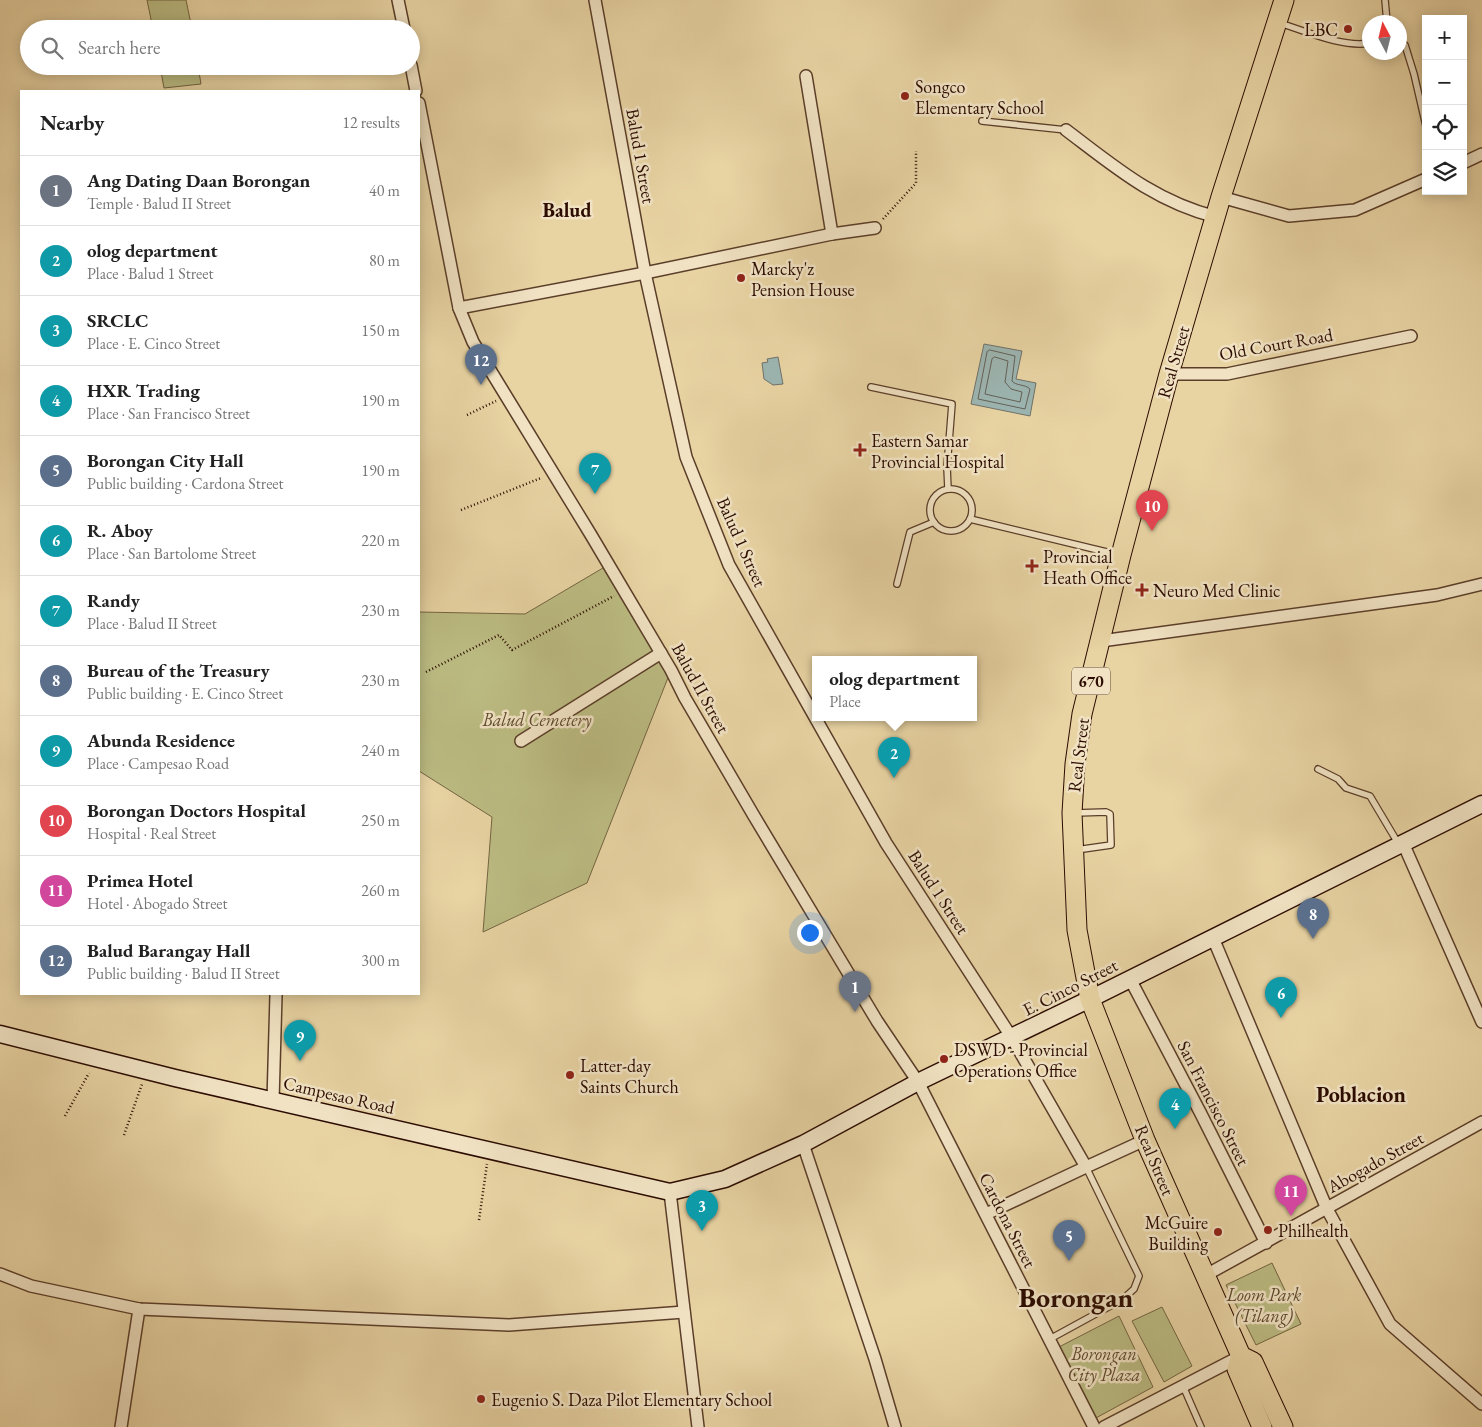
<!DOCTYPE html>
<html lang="en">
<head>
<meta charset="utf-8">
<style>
  body { margin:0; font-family:"EB Garamond",serif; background:#f2f2f2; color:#222 }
  .controls { position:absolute; right:15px; top:15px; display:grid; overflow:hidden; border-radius:0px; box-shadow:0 2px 12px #0003 }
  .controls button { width:45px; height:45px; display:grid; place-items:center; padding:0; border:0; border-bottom:1px solid #e0e0e0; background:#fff; color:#222; font:25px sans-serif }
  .compass { position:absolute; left:1362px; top:15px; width:45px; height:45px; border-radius:50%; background:#fff; box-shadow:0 2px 12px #0003; rotate:353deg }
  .you { position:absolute; left:809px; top:932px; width:18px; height:18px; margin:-12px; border:4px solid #fff; border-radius:50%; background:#1a73e8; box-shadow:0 0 0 8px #1a73e833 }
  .badge { display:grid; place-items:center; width:32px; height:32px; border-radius:50%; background:#8f2418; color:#fff; font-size:16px; font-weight:700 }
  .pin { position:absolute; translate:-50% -41px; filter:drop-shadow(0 1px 2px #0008) }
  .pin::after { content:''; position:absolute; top:26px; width:18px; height:15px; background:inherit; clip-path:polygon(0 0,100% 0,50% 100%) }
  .popup { position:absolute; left:812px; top:656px; width:165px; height:65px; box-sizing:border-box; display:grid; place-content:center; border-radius:0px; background:#fff; filter:drop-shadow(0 1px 4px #0005); font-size:16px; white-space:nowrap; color:#767676 }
  .popup b { font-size:19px; color:#222 }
  .popup::after { content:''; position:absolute; left:50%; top:100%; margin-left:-10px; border:10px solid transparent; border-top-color:#fff }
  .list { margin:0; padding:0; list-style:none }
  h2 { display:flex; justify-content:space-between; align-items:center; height:65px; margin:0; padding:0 20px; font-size:21px }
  h2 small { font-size:16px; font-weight:400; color:#767676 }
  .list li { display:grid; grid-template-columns:32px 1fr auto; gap:15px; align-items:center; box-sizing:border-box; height:70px; padding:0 20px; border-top:1px solid #e0e0e0 }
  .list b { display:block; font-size:19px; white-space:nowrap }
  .list p { margin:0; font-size:16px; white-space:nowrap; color:#767676 }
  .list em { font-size:16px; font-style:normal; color:#767676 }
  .icon { flex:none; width:28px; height:28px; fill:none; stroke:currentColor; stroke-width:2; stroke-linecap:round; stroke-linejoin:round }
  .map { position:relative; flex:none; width:1482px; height:1427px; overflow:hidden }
  .search { position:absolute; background:#fff; box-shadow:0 2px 12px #0003; left:20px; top:20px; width:400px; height:55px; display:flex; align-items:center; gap:12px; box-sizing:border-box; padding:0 18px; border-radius:28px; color:#767676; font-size:19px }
  .panel { position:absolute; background:#fff; box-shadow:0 2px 12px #0003; left:20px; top:90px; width:400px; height:905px; border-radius:0px }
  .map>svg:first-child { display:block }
  .green { fill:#bbbb82; stroke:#746441 }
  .water { fill:#9cb5b1; stroke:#6f716a }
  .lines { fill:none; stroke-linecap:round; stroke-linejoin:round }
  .shore { stroke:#646058; stroke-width:1 }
  .lane-casing { stroke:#5b3e29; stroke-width:8 }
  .street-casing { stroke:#5b3e29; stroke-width:14 }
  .secondary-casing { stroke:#2c0c00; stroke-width:19 }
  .primary-casing { stroke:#2c0c00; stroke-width:21 }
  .path { stroke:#2c0c00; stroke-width:2.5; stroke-dasharray:1 2.5; stroke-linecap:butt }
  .lane { stroke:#f0e2c3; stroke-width:5.5 }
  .street { stroke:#f0e2c3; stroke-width:11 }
  .secondary { stroke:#f0e2c3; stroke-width:16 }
  .primary { stroke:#e8d3a3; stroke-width:19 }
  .poi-dot { fill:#8f2418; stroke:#f0e2c3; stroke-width:2 }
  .labels { text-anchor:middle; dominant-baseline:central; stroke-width:5; stroke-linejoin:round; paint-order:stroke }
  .shield { fill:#f0e2c3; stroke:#674c3a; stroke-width:1 }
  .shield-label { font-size:16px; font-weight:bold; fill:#2c0c00 }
  .poi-label { font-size:18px; fill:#2c0c00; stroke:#f0e2c3; text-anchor:start }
  .street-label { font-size:18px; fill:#2c0c00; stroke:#f0e2c3 }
  .park-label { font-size:18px; font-style:italic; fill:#5e492e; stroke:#f0e2c3 }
  .quarter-label { font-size:20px; font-weight:bold; fill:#2c0c00; stroke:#f0e2c3 }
  .district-label { font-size:22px; font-weight:bold; fill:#2c0c00; stroke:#f0e2c3 }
  .town-label { font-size:28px; font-weight:bold; fill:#2c0c00; stroke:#f0e2c3 }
</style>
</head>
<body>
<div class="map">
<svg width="1482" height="1427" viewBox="0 0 1482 1427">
  <rect width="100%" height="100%" fill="#e8d3a3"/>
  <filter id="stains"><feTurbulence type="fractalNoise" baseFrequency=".004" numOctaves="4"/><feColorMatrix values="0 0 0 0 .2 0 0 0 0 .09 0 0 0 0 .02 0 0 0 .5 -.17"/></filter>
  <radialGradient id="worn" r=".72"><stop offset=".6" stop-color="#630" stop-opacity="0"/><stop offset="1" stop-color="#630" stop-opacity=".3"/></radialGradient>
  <g class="green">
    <polygon points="147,0 186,0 192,29 153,29"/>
    <polygon points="160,66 198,66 201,84 164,88"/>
    <polygon points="608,565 671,670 587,883 483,932 492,817 419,771 419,612 525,614"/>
    <polygon points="1272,1263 1301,1324 1256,1345 1226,1285"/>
    <polygon points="1162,1307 1192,1366 1164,1382 1132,1321"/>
    <polygon points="1119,1316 1153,1387 1094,1419 1057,1348"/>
  </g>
  <g class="water">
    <polygon points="984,344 1022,351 1016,379 1036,383 1030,416 971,404"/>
    <polygon points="778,357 783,384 773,385 764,379 762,363 768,362 767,359"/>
  </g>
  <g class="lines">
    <g class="shore">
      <path d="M990 350 1015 356 1012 381C1016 386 1025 384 1030 389L1025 409 978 399 987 352Z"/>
      <polygon points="995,357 1008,361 1005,382 1011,389 1022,392 1020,402 985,394 992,359"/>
    </g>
    <defs>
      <g id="lane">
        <polyline points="1385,0 1387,22"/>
        <path d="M1280 23C1305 31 1343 48 1370 43"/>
        <polyline points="1400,43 1405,45 1414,74 1426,126"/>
        <polyline points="982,121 1066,130"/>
        <polyline points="871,387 952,404 947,467 948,489"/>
        <circle cx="951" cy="510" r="21"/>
        <polyline points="970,519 1119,555"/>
        <polyline points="897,584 910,532 934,522"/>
        <polyline points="1318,769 1338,779 1346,788 1370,796 1398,843"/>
        <polyline points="1075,813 1106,812 1110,814 1111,845 1076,850"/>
        <polyline points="1048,1340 1123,1299 1134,1289 1139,1276 1086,1167"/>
        <polyline points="1183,1386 1201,1427"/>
      </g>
      <g id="street">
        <polyline points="398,0 404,29"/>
        <polyline points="595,0 645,273 686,457 729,565 886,843 1012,1038 1086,1167 1145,1140"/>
        <polyline points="411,65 416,91"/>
        <polyline points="806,76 832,234"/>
        <polyline points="419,103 459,308 473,342 591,535 671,670 685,698 754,816 877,1021 918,1082 1094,1427"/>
        <path d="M1066 130C1115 167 1154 201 1216 217"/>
        <polyline points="1463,163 1482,154"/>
        <polyline points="1221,197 1289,216 1355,210 1426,179"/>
        <polyline points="459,308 645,273 832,234 875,228"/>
        <polyline points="1169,374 1227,374 1411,336"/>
        <polyline points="1101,641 1437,595 1482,584"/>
        <polyline points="521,741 661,653"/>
        <polyline points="1403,843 1482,1022"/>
        <polyline points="1213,938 1327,1209 1390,1324 1482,1404"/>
        <polyline points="1130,979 1200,1112 1266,1243"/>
        <polyline points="273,1101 276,995"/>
        <polyline points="803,1144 875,1359 895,1427"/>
        <polyline points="670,1192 698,1427"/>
        <polyline points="986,1214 1086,1167"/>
        <polyline points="0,1274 31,1286 139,1309 509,1325 684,1312"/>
        <polyline points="1206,1275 1482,1122"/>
        <polyline points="121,1427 139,1309"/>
        <polyline points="1104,1427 1241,1356"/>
      </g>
      <polyline id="secondary" points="0,1034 175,1078 670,1192 725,1179 803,1144 918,1082 1090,999 1482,804"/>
      <g id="primary">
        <polyline points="1241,1356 1237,1369 1262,1427"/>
        <polyline points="1283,1427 1253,1362 1241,1356 1145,1140 1090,999 1077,930 1072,813 1075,764 1082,714 1121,555 1169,374 1221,197 1284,0"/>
      </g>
    </defs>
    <use href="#lane" class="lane-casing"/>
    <use href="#street" class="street-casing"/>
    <use href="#secondary" class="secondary-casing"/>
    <use href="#primary" class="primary-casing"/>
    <g class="path">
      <polyline points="883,219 916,183 916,151"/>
      <polyline points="467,415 496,401"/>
      <polyline points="461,510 541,478"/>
      <polyline points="426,672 499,635 512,650 614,596"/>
      <polyline points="65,1116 89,1073"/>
      <polyline points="124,1135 142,1084"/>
      <polyline points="479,1220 487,1164"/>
    </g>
    <use href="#lane" class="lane"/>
    <use href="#street" class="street"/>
    <use href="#secondary" class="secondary"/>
    <use href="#primary" class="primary"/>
  </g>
  <g class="poi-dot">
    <circle cx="1348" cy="29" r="5"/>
    <circle cx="905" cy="96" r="5"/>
    <circle cx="741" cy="278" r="5"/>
    <path d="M857.5 442.5h5v5h5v5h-5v5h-5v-5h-5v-5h5z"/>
    <path d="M1029.5 558.5h5v5h5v5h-5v5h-5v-5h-5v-5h5z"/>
    <path d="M1139.5 582.5h5v5h5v5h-5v5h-5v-5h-5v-5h5z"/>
    <circle cx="944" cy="1059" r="5"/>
    <circle cx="570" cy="1075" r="5"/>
    <circle cx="1268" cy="1230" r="5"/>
    <circle cx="1218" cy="1232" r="5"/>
    <circle cx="481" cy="1399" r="5"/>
  </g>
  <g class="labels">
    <rect class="shield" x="1072" y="667.5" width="38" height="27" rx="4"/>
    <g class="shield-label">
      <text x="1091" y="681">670</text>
    </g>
    <g class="poi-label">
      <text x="1338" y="29" text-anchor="end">LBC</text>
      <text x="915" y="86">Songco<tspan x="915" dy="21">Elementary School</tspan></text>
      <text x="751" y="268">Marcky'z<tspan x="751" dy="21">Pension House</tspan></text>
      <text x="871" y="440">Eastern Samar<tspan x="871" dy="21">Provincial Hospital</tspan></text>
      <text x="1043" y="556">Provincial<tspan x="1043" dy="21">Heath Office</tspan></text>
      <text x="1153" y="590">Neuro Med Clinic</text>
      <text x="954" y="1049">DSWD - Provincial<tspan x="954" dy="21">Operations Office</tspan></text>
      <text x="580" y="1065">Latter-day<tspan x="580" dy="21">Saints Church</tspan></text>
      <text x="1208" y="1222" text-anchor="end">McGuire<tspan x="1208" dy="21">Building</tspan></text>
      <text x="1278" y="1230">Philhealth</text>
      <text x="491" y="1399">Eugenio S. Daza Pilot Elementary School</text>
    </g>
    <g class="street-label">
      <text transform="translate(641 156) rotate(80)">Balud 1 Street</text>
      <text transform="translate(1276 344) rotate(-10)">Old Court Road</text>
      <text transform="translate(1173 362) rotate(-74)">Real Street</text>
      <text transform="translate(742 542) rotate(66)">Balud 1 Street</text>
      <text transform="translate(701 688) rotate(61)">Balud II Street</text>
      <text transform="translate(1078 755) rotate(-83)">Real Street</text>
      <text transform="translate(939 892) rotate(57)">Balud 1 Street</text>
      <text transform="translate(1070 987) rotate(-27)">E. Cinco Street</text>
      <text transform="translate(339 1095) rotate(13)">Campesao Road</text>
      <text transform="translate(1214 1103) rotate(63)">San Francisco Street</text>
      <text transform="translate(1155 1160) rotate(67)">Real Street</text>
      <text transform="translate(1375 1162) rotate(-29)">Abogado Street</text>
      <text transform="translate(1008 1220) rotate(63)">Cardona Street</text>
    </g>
    <g class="park-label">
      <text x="537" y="719">Balud Cemetery</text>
      <text x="1264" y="1294">Loom Park<tspan x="1264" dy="21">(Tilang)</tspan></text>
      <text x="1104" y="1353">Borongan<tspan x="1104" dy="21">City Plaza</tspan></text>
    </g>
    <g class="quarter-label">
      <text x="567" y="210">Balud</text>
    </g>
    <g class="district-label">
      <text x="1361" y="1094">Poblacion</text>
    </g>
    <g class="town-label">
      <text x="1076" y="1297">Borongan</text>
    </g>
  </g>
  <rect width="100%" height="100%" filter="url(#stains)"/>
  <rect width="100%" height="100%" fill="url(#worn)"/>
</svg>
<div class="controls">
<button>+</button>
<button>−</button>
<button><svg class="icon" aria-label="locate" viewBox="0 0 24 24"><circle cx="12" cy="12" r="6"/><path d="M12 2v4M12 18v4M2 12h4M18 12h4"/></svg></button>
<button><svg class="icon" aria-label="layers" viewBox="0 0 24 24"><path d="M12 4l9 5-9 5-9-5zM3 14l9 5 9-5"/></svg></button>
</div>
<svg class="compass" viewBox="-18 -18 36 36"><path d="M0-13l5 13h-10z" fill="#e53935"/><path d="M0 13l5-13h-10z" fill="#767676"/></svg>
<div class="you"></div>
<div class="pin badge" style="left:855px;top:1012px;background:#6b7280">1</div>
<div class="pin badge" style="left:894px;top:778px;background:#0f9aa8">2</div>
<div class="popup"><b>olog department</b>Place</div>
<div class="pin badge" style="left:702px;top:1231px;background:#0f9aa8">3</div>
<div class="pin badge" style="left:1175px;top:1129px;background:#0f9aa8">4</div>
<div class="pin badge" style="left:1069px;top:1261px;background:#5c6f8a">5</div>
<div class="pin badge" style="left:1281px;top:1018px;background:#0f9aa8">6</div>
<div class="pin badge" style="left:595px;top:494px;background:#0f9aa8">7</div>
<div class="pin badge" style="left:1313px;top:939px;background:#5c6f8a">8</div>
<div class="pin badge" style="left:300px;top:1061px;background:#0f9aa8">9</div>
<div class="pin badge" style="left:1152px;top:531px;background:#e0444e">10</div>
<div class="pin badge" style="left:1291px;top:1216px;background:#d1479c">11</div>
<div class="pin badge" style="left:481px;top:385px;background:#5c6f8a">12</div>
<div class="search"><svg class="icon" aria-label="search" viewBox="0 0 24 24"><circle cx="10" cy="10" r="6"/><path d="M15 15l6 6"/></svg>Search here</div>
<section class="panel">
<h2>Nearby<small>12 results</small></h2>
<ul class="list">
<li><span class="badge" style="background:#6b7280">1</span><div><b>Ang Dating Daan Borongan</b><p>Temple · Balud II Street</p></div><em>40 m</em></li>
<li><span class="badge" style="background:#0f9aa8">2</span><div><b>olog department</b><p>Place · Balud 1 Street</p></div><em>80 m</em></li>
<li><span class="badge" style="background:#0f9aa8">3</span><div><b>SRCLC</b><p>Place · E. Cinco Street</p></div><em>150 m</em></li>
<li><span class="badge" style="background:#0f9aa8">4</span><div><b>HXR Trading</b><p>Place · San Francisco Street</p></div><em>190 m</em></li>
<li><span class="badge" style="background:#5c6f8a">5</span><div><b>Borongan City Hall</b><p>Public building · Cardona Street</p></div><em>190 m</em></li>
<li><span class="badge" style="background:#0f9aa8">6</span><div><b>R. Aboy</b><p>Place · San Bartolome Street</p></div><em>220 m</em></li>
<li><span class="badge" style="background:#0f9aa8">7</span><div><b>Randy</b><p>Place · Balud II Street</p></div><em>230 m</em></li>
<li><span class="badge" style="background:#5c6f8a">8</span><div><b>Bureau of the Treasury</b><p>Public building · E. Cinco Street</p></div><em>230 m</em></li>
<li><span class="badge" style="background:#0f9aa8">9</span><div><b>Abunda Residence</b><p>Place · Campesao Road</p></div><em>240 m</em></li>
<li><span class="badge" style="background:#e0444e">10</span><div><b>Borongan Doctors Hospital</b><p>Hospital · Real Street</p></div><em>250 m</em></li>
<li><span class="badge" style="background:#d1479c">11</span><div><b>Primea Hotel</b><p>Hotel · Abogado Street</p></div><em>260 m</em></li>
<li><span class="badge" style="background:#5c6f8a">12</span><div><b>Balud Barangay Hall</b><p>Public building · Balud II Street</p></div><em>300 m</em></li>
</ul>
</section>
</div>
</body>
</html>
